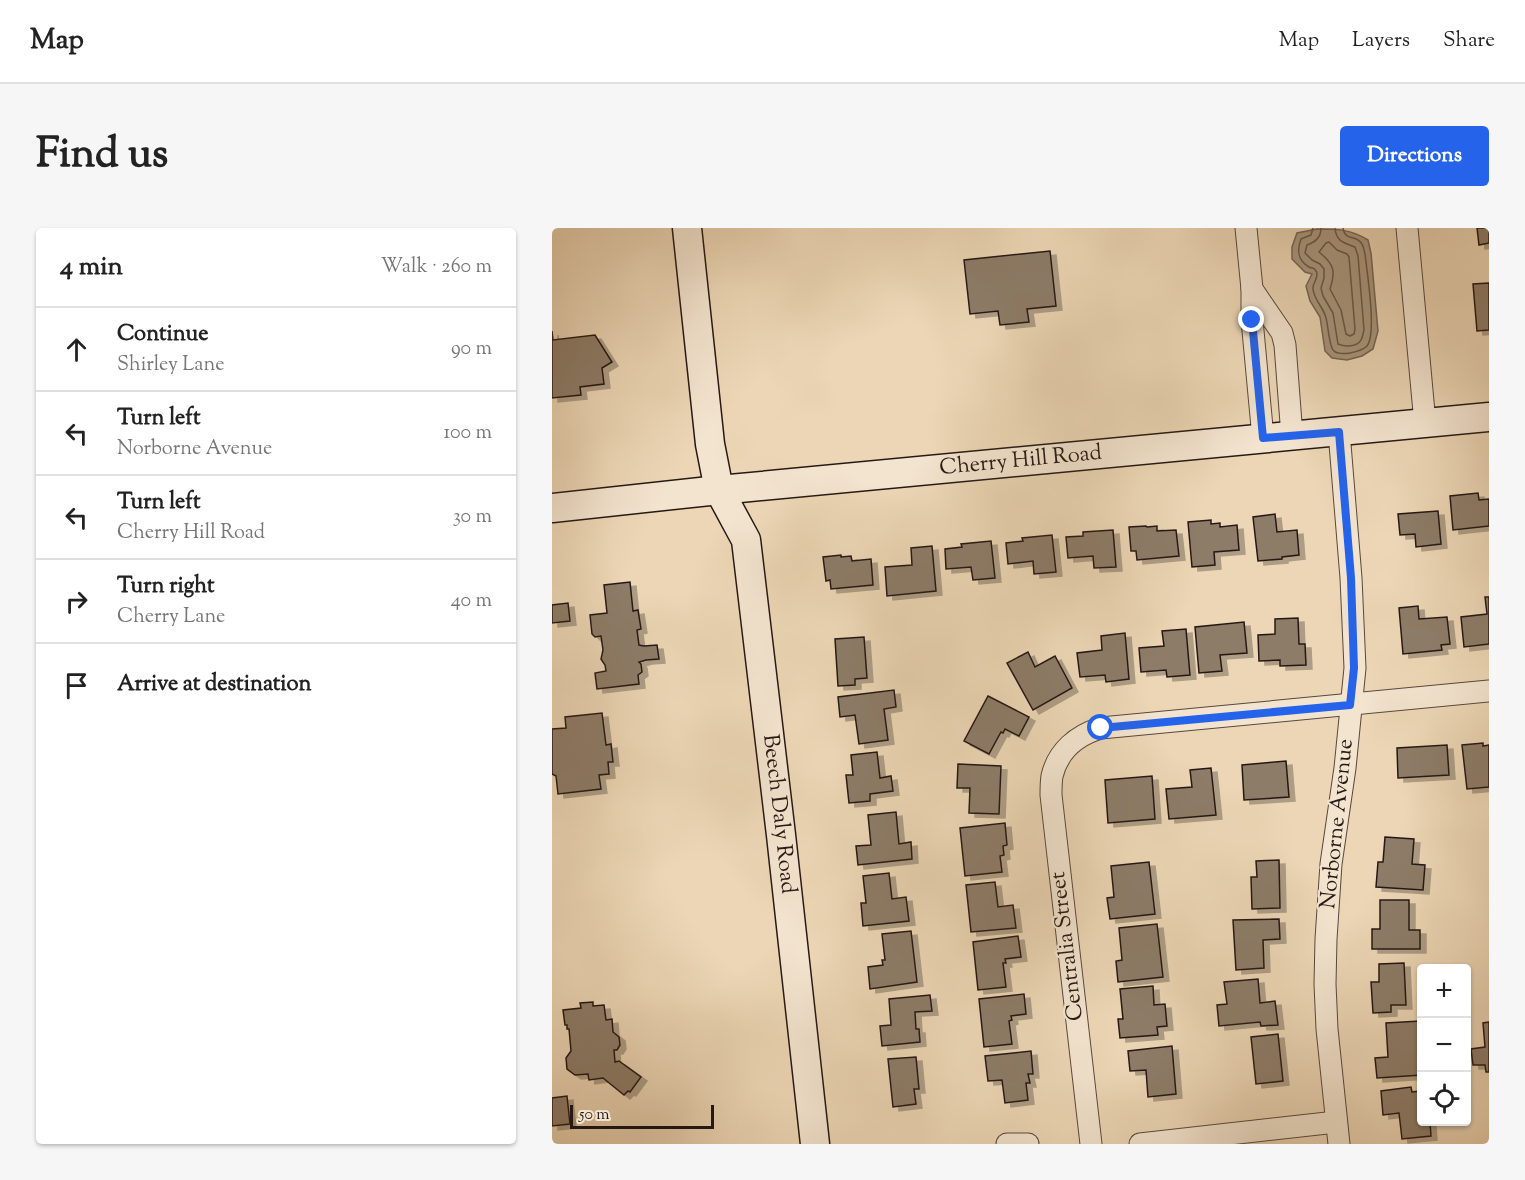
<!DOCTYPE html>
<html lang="en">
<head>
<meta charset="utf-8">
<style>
  body { margin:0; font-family:"Sorts Mill Goudy",serif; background:#f6f6f6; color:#222 }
  .controls { position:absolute; right:18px; bottom:18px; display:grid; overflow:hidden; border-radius:6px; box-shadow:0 2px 4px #0004 }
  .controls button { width:54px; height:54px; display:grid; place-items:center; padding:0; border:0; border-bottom:2px solid #e0e0e0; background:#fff; color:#222; font:30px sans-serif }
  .scale { position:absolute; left:18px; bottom:15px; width:144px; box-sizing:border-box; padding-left:6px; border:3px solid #261914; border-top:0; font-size:16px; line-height:21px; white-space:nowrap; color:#261914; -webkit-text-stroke:4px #f3e4cf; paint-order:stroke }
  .stop { position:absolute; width:18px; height:18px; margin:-14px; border:4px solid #2563eb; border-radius:50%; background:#fff }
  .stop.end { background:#2563eb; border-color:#fff; box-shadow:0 2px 6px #0008 }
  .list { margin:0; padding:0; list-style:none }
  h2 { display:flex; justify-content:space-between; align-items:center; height:78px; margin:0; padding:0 24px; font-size:26px }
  h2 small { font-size:20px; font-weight:400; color:#767676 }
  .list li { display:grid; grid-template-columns:39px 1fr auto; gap:18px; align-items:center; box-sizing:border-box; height:84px; padding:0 24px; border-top:2px solid #e0e0e0 }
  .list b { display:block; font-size:22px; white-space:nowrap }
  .list p { margin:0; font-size:20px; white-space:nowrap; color:#767676 }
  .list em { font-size:20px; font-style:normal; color:#767676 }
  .icon { flex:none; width:33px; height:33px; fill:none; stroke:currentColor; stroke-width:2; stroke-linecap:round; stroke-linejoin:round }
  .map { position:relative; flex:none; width:937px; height:916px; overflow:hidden; border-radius:6px }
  header { display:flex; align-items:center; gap:36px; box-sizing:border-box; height:84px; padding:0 30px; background:#fff; border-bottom:2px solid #e0e0e0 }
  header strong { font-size:28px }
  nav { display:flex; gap:33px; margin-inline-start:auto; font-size:21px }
  .intro { display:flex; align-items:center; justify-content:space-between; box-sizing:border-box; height:144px; padding:0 36px }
  h1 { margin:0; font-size:42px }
  .button { padding:15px 27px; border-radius:6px; background:#2563eb; color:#fff; font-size:21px; font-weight:700 }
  main { display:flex; gap:36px; padding:0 36px }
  aside { flex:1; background:#fff; border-radius:6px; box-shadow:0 2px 4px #0004 }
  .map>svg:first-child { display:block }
  .water { fill:#a9967e; stroke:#756454; stroke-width:1.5 }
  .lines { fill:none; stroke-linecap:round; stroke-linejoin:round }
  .shore { stroke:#685849; stroke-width:1.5 }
  .building { fill:#8d7b68; stroke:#261914; stroke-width:1.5; filter:url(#shadow) }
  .street-casing { stroke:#58483c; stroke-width:23 }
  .secondary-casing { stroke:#261914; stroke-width:31 }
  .street { stroke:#f3e4cf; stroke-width:21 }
  .secondary { stroke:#f3e4cf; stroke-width:28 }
  .route { stroke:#2563eb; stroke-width:8 }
  .labels { text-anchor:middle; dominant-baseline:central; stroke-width:4.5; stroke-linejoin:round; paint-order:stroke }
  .street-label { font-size:22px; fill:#261914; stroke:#f3e4cf }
</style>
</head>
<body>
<header>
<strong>Map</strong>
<nav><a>Map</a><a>Layers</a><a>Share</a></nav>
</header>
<div class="intro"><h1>Find us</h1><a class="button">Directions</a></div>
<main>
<aside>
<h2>4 min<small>Walk · 260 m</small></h2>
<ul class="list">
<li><svg class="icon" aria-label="ahead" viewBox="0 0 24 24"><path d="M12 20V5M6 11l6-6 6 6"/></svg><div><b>Continue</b><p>Shirley Lane</p></div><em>90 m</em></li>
<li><svg class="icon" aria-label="left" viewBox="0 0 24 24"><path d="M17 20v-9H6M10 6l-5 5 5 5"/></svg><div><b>Turn left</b><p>Norborne Avenue</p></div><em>100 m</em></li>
<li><svg class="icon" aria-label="left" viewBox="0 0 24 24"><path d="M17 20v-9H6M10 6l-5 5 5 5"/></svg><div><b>Turn left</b><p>Cherry Hill Road</p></div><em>30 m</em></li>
<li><svg class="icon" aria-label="right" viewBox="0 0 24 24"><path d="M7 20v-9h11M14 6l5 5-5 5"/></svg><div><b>Turn right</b><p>Cherry Lane</p></div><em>40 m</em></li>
<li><svg class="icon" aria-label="arrive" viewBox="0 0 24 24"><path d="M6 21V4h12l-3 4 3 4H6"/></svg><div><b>Arrive at destination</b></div></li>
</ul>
</aside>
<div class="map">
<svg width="937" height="916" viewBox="0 0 937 916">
  <defs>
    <filter id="shadow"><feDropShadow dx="6" dy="4" stdDeviation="0" flood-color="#0004"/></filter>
  </defs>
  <rect width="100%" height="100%" fill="#ecd6b5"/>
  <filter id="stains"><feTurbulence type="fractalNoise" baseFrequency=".00333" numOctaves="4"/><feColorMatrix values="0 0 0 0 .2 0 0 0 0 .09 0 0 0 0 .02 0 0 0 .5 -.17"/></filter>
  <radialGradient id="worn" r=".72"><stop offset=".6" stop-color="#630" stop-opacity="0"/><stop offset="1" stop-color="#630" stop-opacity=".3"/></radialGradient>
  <path class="water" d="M765 1C784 1 799 1 816 12L819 25 826 103 821 121 810 128 795 132 780 130 773 123 768 89 758 73 754 58 760 46 753 44 740 31V19L745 5Z"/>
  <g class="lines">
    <g class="shore">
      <path d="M761 0 759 7 749 11C745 22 745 32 757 39 761 41 762 39 764 43 768 49 760 55 761 61 762 72 772 80 774 90 776 97 777 116 781 122 784 126 793 126 798 125 803 124 811 122 815 118 825 106 815 44 813 26 812 23 812 19 810 16 804 6 793 14 791 0"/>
      <path d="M769 0C769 10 763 14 755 17L753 25 760 32 768 36 772 41V50L769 60 771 68 781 85 786 116C793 119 805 119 809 112 811 109 811 105 812 102L806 28 803 19C793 15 784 14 783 0"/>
      <path d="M777 14 785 22 795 26 797 29 803 101 802 106 798 108 794 106 789 82 778 61C784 43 782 36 767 24L774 15Z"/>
    </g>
  </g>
  <g class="building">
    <polygon points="925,0 937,0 937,15 927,17"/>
    <polygon points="498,23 504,78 475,81 477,94 448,97 446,83 418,86 412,32"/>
    <polygon points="937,55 937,102 925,103 921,56"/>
    <polygon points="0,103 1,112 43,107 60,134 50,140 52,156 28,159 29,167 0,170"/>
    <polygon points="926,265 927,272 937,271 937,298 901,302 898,268"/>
    <polygon points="886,283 889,316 864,319 863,306 848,307 846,286"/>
    <polygon points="723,286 725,304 745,302 747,327 730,329 730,331 706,333 701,289"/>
    <polygon points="659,292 659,296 668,295 668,299 685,297 687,322 662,324 663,337 640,339 636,294"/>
    <polygon points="594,298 595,299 605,298 605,303 624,302 627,328 585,332 584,323 579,323 577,299"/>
    <polygon points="561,302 564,339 542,340 541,328 516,330 514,309 531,308 531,304"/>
    <polygon points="500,307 504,344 482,346 481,333 456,336 454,315 471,313 470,310"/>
    <polygon points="439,313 443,350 421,352 419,339 394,341 393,321 410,319 409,316"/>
    <polygon points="380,318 384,363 335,368 333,339 360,337 359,320"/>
    <polygon points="289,327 289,329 299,328 300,333 319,331 321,357 279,361 278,352 274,353 271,329"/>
    <polygon points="78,354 81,383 86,382 89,401 85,402 87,417 92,418 105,417 107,431 94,432 87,434 89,436 90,444 86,447 87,456 45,461 43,445 54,443 53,437 49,431 51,422 49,408 43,409 40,406 38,387 55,385 52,357"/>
    <polygon points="933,369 937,369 937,416 912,419 909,389 935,386"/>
    <polygon points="16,375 18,393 0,395 0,377"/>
    <polygon points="866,378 867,391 895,389 898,416 889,417 890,422 851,426 847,380"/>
    <polygon points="746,390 747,416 753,416 754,437 728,438 728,432 707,433 706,407 723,406 723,391"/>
    <polygon points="692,394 695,425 668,427 670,443 647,445 643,399"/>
    <polygon points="634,401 638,447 615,449 614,442 589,444 587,420 612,418 610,403"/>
    <polygon points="573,405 577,451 554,454 553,447 528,449 525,425 550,422 549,408"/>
    <polygon points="312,409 315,450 303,451 303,457 286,458 283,411"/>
    <polygon points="476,424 483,439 503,428 520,460 481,482 455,435"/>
    <polygon points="342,462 344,479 332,481 336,512 307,516 303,487 288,489 286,469"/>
    <polygon points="436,468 477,489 467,508 453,501 451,505 449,504 437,526 412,513"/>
    <polygon points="50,485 54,517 59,516 61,534 56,534 57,546 47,547 49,561 6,566 4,548 0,546 0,501 14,500 13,489"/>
    <polygon points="931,515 931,518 937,517 937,559 915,561 910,517"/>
    <polygon points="895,517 897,547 846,550 845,520"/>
    <polygon points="325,524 328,550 339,548 341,563 318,566 318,573 297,575 294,547 301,547 299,527"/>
    <polygon points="734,533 737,569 692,572 690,537"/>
    <polygon points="406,536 449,538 447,586 417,585 418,560 405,560"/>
    <polygon points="659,540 664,587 617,591 614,561 640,559 638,542"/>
    <polygon points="600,548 603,591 556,595 553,552"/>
    <polygon points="344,584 347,616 359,614 360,631 306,637 304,618 319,617 316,587"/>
    <polygon points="453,595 455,617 451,618 452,627 448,628 450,644 413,648 408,600"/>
    <polygon points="833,609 862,611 860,636 873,637 871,662 824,659 826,634 831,634"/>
    <polygon points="727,632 728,680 700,681 699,649 705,649 704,633"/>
    <polygon points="597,634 603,686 558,691 555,670 562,669 559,638"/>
    <polygon points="337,645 340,671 354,669 357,693 311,698 309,675 314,675 311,648"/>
    <polygon points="443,654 446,679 461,677 464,700 419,704 414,657"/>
    <polygon points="828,672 857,672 857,702 868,702 868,721 820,721 820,701 828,701"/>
    <polygon points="727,691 728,711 711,712 712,740 684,742 681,692"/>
    <polygon points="605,696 611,749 566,754 564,733 570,732 567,700"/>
    <polygon points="359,703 365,754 318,761 316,739 331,737 330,732 333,732 330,706"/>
    <polygon points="466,708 469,729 453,731 454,735 451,735 454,759 426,762 421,714"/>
    <polygon points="852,735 854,777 839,777 839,784 821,785 819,754 827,754 827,736"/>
    <polygon points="706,751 708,775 723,773 726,797 709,798 708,794 667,798 665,777 675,776 672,754"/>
    <polygon points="601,758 602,777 613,776 615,798 605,799 606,807 568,810 566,791 571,791 568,761"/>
    <polygon points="472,766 474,786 459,788 460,792 457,793 460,816 432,819 427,771"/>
    <polygon points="378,767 380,783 363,784 364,801 367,801 368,814 330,818 328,798 339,797 337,771"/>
    <polygon points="41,774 41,778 52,777 54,792 60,791 61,804 67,809 68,817 65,822 62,822 63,834 67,833 89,849 78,864 76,863 72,867 51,850 37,852 36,846 23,847 15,841 14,830 19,823 17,801 15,801 15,797 13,797 11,782 29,780 28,775"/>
    <polygon points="868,793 870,847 825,850 823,830 836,829 834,795"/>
    <polygon points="937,794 937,844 934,844 933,837 921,837 919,821 933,819 931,795"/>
    <polygon points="726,806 731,853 704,856 699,809"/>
    <polygon points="620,818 624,866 596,869 594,842 578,843 576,823"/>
    <polygon points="479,823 481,846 476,846 478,855 474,855 476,872 453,875 450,852 436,853 433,828"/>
    <polygon points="364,829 367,861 362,861 364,876 341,879 336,831"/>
    <polygon points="859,859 860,864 870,863 870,894 878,894 879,908 850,911 847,885 831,887 829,863"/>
    <polygon points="15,868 18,896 0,898 0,870"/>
  </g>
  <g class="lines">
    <defs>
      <g id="street">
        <polyline points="694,0 700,61 700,92 711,210"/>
        <polyline points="855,0 873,195"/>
        <polyline points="700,61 730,105 733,117 740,208"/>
        <polyline points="455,916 476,916"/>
        <path d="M539 916 499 567C499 561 499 554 500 548 506 523 525 507 549 500L937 463"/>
        <polyline points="588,916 784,894"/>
        <polyline points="787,916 775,801 773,756 774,711 779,636 793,540 803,440 799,350 787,204"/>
      </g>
      <g id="secondary">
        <path id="s1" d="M135 0 158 216 167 262 194 312 229 607 263 916"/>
        <path id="s2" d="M0 280 167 262 937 189"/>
      </g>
    </defs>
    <use href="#street" class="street-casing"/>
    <use href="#secondary" class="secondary-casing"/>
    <use href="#street" class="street"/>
    <use href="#secondary" class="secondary"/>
  </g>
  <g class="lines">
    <polyline class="route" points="549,500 798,477 802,440 799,350 787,204 711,210 700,92"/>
  </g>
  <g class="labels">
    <g class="street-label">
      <text stroke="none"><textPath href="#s2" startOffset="471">Cherry Hill Road</textPath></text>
      <text stroke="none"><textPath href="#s1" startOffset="597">Beech Daly Road</textPath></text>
      <text transform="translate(786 596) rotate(-84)">Norborne Avenue</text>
      <text transform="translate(516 718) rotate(-97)">Centralia Street</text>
    </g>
  </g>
  <rect width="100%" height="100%" filter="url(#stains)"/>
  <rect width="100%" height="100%" fill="url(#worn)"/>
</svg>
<div class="controls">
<button>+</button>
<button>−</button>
<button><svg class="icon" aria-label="locate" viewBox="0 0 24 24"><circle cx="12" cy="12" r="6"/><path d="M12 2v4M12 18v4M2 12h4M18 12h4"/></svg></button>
</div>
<div class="scale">50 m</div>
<div class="stop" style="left:549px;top:500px"></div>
<div class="stop end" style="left:700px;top:92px"></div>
</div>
</main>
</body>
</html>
